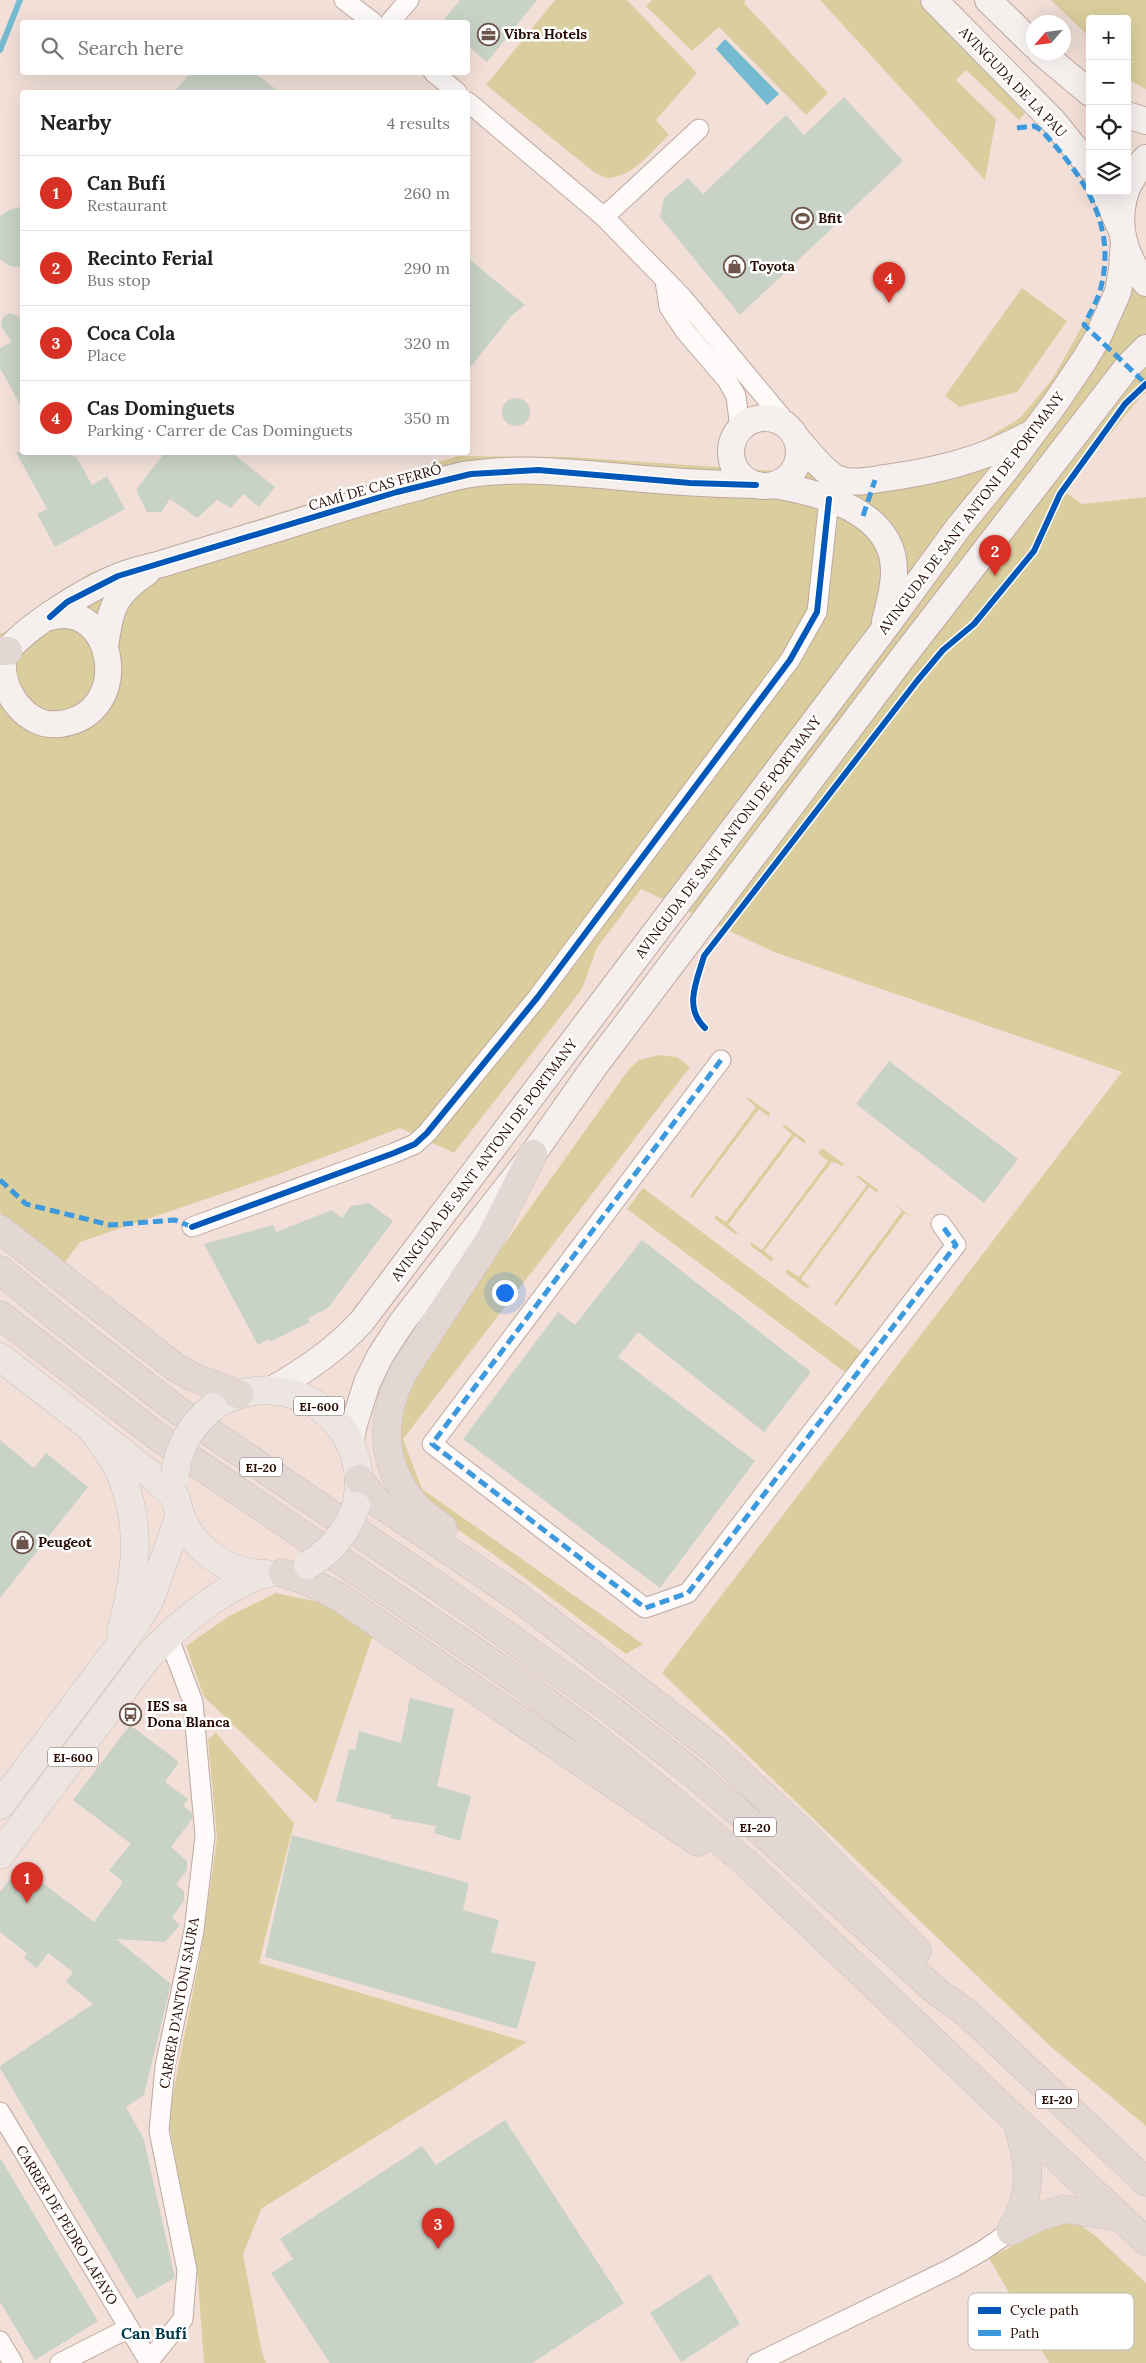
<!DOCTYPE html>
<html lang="en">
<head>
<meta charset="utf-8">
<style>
  body { margin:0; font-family:Lora,serif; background:#f2f2f2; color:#222 }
  .controls { position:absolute; right:15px; top:15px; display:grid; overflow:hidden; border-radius:5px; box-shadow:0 5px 20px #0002 }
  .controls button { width:45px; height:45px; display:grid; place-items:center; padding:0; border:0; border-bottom:1px solid #e0e0e0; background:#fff; color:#222; font:25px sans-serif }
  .compass { position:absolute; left:1026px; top:15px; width:45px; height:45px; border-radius:50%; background:#fff; box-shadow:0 5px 20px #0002; rotate:242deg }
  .you { position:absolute; left:504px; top:1292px; width:18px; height:18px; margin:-12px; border:4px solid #fff; border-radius:50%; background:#1a73e8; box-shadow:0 0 0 8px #1a73e833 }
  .badge { display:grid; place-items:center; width:32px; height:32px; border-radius:50%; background:#d93025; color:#fff; font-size:16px; font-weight:700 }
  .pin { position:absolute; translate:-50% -41px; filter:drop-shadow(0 1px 2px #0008) }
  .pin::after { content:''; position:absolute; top:26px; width:18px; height:15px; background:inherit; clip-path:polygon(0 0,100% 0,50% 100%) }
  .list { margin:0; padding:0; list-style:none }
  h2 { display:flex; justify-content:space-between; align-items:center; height:65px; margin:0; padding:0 20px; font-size:21px }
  h2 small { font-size:16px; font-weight:400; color:#767676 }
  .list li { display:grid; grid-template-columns:32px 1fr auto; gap:15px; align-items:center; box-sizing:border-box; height:75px; padding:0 20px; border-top:1px solid #e0e0e0 }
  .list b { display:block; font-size:19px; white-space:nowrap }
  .list p { margin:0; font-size:16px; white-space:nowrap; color:#767676 }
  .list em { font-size:16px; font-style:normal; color:#767676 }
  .icon { flex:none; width:28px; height:28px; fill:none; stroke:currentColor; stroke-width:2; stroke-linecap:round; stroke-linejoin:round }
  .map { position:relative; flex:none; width:1146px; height:2363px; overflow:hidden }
  .search { position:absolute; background:#fff; box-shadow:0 5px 20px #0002; left:20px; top:20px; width:450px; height:55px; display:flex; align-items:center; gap:12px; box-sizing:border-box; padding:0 18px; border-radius:5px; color:#767676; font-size:19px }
  .panel { position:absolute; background:#fff; box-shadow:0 5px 20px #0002; left:20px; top:90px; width:450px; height:365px; border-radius:5px }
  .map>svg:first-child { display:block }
  .green { fill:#dbce9e }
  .water { fill:#74bad0 }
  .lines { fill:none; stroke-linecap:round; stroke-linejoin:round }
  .stream { stroke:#74bad0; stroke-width:6 }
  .building { fill:#c9d2c6 }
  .street-casing { stroke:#bea89f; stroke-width:21 }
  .secondary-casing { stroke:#bea89f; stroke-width:28 }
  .primary-casing { stroke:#cbbeb9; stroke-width:29 }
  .highway-casing { stroke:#cbbeb9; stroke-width:29 }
  .street { stroke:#fdfaf9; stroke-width:19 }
  .secondary { stroke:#f5efed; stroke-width:26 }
  .primary { stroke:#ede5e1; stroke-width:28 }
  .highway { stroke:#e2d7d2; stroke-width:28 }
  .primary-bridge-casing { stroke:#cbbeb9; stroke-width:29; stroke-linecap:butt }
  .primary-bridge { stroke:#ede5e1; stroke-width:28 }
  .quiet { stroke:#3c99dd; stroke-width:5; stroke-dasharray:10 5; stroke-linecap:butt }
  .cycleway-casing { stroke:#fff; stroke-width:9 }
  .cycleway { stroke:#0057b8; stroke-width:6 }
  .labels { text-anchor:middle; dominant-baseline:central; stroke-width:5; stroke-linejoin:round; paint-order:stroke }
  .shield { fill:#fff; stroke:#67544d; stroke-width:1 }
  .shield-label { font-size:12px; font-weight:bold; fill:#260a01 }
  .poi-label { font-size:14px; font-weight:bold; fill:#260a01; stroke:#fff; text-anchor:start }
  .street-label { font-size:14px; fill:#260a01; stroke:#fff }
  .quarter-label { font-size:16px; font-weight:bold; fill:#003848; stroke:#fff }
  .key { fill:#fff; stroke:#beb6b3; stroke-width:1 }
  .key-label { font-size:14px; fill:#260a01 }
</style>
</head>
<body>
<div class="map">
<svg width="1146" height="2363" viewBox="0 0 1146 2363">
  <rect width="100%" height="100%" fill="#f2e0d8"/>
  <g class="green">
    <path d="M555 0H627L697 73 656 120 669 135C652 151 633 177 608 178 604 178 598 174 594 172L486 85Z"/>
    <polygon points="652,0 746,0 744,3 828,93 806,115 719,27 692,51 646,6"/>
    <polygon points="820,0 919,0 1025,113 1019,120 966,70 956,80 996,119 985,180"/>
    <polygon points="1051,0 1146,0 1146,89 1127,79 1127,19 1090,19 1090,38"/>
    <polygon points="1146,276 1146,393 1142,395 1064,491 1082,504 1146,497 1146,2126 1051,2047 662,1673 1122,1072 774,952 641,889 597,948 582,989 454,1153 400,1128 282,1173 80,1242 62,1266 0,1213 0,634 18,626 90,573 458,456 571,457 791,472 883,466 934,457 974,446 1020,418 1053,378 1086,319"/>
    <polygon points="1022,288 1067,321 1017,392 959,407 945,396"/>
    <polygon points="659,1055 677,1057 690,1067 403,1439 422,1489 643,1644 626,1654 489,1551 426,1508 410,1489 395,1413 403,1391 468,1295 629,1069 639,1060"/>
    <polygon points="749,1098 770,1113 769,1117 759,1109 692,1198 690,1196 756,1107 747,1099"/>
    <polygon points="785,1125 805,1140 805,1144 795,1136 728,1225 738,1233 735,1234 715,1219 715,1215 726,1222 792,1134 782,1126"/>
    <polygon points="822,1148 844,1164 843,1166 834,1162 831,1163 764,1251 774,1259 771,1261 751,1246 751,1242 762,1250 828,1161 818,1153"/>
    <polygon points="858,1175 878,1190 878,1193 869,1187 801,1279 810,1287 806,1288 786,1273 787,1269 799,1277 867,1185 856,1176"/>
    <polygon points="643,1188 862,1352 846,1373 627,1209"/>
    <polygon points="891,1202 917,1220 905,1213 836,1306 834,1304 902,1211"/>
    <polygon points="276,1593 333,1605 374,1632 316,1803 204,1697 186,1646 229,1616"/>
    <polygon points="216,1733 294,1823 259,1963 527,2042 261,2209 243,2255 262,2352 266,2363 204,2363 198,2281 168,2119 202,1946 217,1838 208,1739"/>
    <polygon points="1062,2220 1081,2225 1098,2238 1146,2283 1146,2363 1049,2363 989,2258"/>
  </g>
  <polygon class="water" points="725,39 779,94 767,105 716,49"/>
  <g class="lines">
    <polyline class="stream" points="0,50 20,0"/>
  </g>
  <g class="building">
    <polygon points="460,0 537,0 487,62 468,46 468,22 442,22"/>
    <polygon points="191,72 254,72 279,92 174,92"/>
    <polygon points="844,97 903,161 740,315 660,217 664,198 688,178 703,194 786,115 804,135"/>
    <polygon points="22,206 22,268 10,266 0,259 0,216 10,210"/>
    <polygon points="468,258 525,305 512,315 468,370"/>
    <polygon points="10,313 19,317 22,324 22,408 0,368 0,348 12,342 2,328 1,321 4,316"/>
    <circle cx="516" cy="412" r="14"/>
    <polygon points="16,452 66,452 77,458 92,485 107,476 125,509 55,547 37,514 47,509"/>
    <polygon points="165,452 231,452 275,487 259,507 243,494 231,508 217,500 197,518 170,499 161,512 147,512 136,490"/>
    <polygon points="889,1061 1018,1159 984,1203 856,1104"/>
    <polygon points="369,1203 393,1221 328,1308 308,1318 310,1322 270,1342 269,1339 258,1345 204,1244 273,1225 276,1232 332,1210 342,1218 351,1206"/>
    <polygon points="642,1240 811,1372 764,1432 638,1332 618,1357 755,1461 660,1588 463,1439 558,1312 575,1325"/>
    <polygon points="0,1440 34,1468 46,1453 88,1487 0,1598"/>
    <polygon points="410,1698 454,1709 437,1786 471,1796 460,1841 434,1833 436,1826 390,1818 391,1815 336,1801 349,1749 355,1750 359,1731 401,1743"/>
    <polygon points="130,1725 179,1762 165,1782 188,1799 183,1806 192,1813 192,1819 171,1847 187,1861 187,1870 176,1885 184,1891 184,1900 172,1918 180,1925 165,1942 116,1939 171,1984 144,2095 126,2107 144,2140 175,2278 137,2299 0,2068 0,2066 93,2004 66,1982 73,1972 48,1953 37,1968 24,1958 27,1953 0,1932 0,1892 20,1866 94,1922 123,1882 109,1870 131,1844 73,1800"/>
    <polygon points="292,1835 469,1883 463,1910 499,1920 491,1952 536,1962 517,2029 265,1957"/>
    <polygon points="505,2120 624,2303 532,2363 330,2363 271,2273 293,2259 280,2239 422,2146 436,2165"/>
    <polygon points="0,2158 98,2321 35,2360 0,2302"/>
    <polygon points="710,2274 740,2324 681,2362 650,2313"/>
  </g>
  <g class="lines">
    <defs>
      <g id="street">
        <polyline points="344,0 373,22"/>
        <polyline points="390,22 409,0"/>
        <polyline points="433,72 457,92"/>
        <polyline points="468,102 604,217 683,298 789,426"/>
        <polyline points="604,217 699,129"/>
        <polyline points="665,281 669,307 685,331 727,380 736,396 740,429"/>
        <polyline points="721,1060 432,1444 645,1608 688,1593 956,1245 941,1224"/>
        <polyline points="192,1227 394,1153 415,1144 427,1133 537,998 790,660 817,612 829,499"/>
        <polyline points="0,2112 150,2363"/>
        <polyline points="0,2341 13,2363"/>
        <polyline points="149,2361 183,2319 187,2270 159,2131 165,2066 194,1931 205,1836 193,1702 168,1636"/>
        <polyline points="60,2363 129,2328"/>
        <polyline points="757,2363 952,2268 982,2251 1011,2231"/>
      </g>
      <g id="secondary">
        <polyline points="934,0 1054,122 1090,167"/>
        <polyline points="988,0 1034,45"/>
        <polyline points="1041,52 1090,93"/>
        <polyline points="1127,115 1146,121"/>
        <polyline points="1127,188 1139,166 1146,158"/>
        <polyline points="1104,191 1120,227"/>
        <path d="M1126 191C1115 224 1124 257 1146 283"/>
        <circle cx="765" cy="452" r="34"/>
        <path d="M798 440C809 452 822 470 836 478 851 485 870 480 886 478 936 471 982 460 1028 435"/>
        <path d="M774 485C820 493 895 511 894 572 894 588 889 606 885 621"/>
        <path d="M50 617C114 598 136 714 60 724 27 728 0 693 3 659 13 633 88 589 115 578 129 571 146 568 161 564 194 554 226 544 259 534 312 518 365 500 419 487 436 482 454 476 471 474 518 467 565 472 611 476 660 481 708 484 756 485"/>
        <path d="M105 646C111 608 113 595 147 572"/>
        <path d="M271 1390C305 1371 336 1350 362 1321L882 632 958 528 1007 468 1056 402 1085 359 1098 337 1118 292 1122 269 1124 242"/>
        <polyline points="350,1445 354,1424 367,1383 380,1356 402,1322 533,1154 594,1067 903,657 1128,366 1146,348"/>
      </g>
      <g id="primary">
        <polyline points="0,1357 154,1477 176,1498"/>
        <path d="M217 1404C288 1363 372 1420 357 1502"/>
        <path d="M91 1428C99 1440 110 1453 117 1466 144 1521 136 1576 121 1632"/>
        <path d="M177 1504C187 1545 224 1574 266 1574"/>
        <polyline points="0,1805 135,1625 150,1599 180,1515"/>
        <path d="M0 1855 147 1658C179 1623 216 1592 261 1574"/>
      </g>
      <g id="highway">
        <polyline points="0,651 8,651"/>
        <polyline points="0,1229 175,1367 193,1377 239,1394"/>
        <polyline points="0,1270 57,1317 176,1409 443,1590 613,1711 689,1770 766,1836 936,1991 968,2014 1146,2182"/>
        <polyline points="0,1315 158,1437 514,1678 595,1738 668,1797 745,1862 1017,2121 1146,2241"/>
        <polyline points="359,1479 377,1502 519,1598 716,1751 806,1836 917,1951"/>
        <path d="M443 1528C434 1521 423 1514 416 1506 379 1464 380 1418 404 1371L489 1241 533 1154"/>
        <polyline points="283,1573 310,1582 339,1597 698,1842"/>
        <path d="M1011 2231C1035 2191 1029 2163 1017 2121"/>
        <polyline points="1011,2231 1038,2217 1064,2209 1120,2217"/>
      </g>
    </defs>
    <use href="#street" class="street-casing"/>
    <use href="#secondary" class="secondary-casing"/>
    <use href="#primary" class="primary-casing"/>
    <use href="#highway" class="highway-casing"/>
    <use href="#street" class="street"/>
    <use href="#secondary" class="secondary"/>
    <use href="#primary" class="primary"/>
    <use href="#highway" class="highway"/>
    <defs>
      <g id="primary-bridge">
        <path d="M175 1475C178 1446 191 1425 213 1407"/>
        <path d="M308 1565C332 1551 347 1532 356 1506"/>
      </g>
    </defs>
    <use href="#primary-bridge" class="primary-bridge-casing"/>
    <use href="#primary-bridge" class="primary-bridge"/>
    <g class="quiet">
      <path d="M1017 128 1034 126 1041 130C1082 174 1117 223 1101 287 1098 300 1090 313 1084 325L1146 384"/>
      <polyline points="863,516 875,480"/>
      <polyline points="721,1060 432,1444 645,1608 688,1593 956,1245 941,1224"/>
      <polyline points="0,1180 26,1204 110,1225 175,1220 192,1227"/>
    </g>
    <defs>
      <g id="cycleway">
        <polyline points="50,617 67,602 118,576 397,492 471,474 538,470 690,483 756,485"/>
        <path d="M705 1028C683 1007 697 981 704 956L917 681 943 650 974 624 1034 551 1060 494 1125 404 1146 384"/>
        <polyline points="192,1227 394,1153 415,1144 427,1133 537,998 790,660 817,612 829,499"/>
      </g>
    </defs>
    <use href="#cycleway" class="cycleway-casing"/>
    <use href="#cycleway" class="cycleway"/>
  </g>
  <defs>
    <symbol id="office-ring" viewBox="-11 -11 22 22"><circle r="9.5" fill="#fff" stroke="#6d554c" stroke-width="1.5"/><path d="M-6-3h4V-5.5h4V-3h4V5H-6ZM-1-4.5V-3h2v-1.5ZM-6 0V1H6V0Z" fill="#6d554c"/></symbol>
    <symbol id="stadium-ring" viewBox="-11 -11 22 22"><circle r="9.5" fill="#fff" stroke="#6d554c" stroke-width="1.5"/><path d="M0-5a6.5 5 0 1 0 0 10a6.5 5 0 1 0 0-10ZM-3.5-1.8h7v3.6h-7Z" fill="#6d554c"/></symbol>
    <symbol id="shop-ring" viewBox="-11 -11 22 22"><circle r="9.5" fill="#fff" stroke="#6d554c" stroke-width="1.5"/><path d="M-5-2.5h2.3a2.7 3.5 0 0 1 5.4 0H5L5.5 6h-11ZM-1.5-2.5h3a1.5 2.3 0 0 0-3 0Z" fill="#6d554c"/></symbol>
    <symbol id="bus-ring" viewBox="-11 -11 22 22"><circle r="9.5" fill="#fff" stroke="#6d554c" stroke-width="1.5"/><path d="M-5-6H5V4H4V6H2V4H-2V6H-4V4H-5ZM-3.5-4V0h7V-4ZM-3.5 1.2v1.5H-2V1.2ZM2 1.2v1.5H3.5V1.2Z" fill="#6d554c"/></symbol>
  </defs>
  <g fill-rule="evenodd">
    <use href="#office-ring" x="476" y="22" width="25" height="25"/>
    <use href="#stadium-ring" x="790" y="206" width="25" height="25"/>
    <use href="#shop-ring" x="722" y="254" width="25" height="25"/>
    <use href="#shop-ring" x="10" y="1530" width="25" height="25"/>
    <use href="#bus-ring" x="118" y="1702" width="25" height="25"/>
  </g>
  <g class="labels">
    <g class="shield">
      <rect x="294" y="1396.5" width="50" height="19" rx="4"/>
      <rect x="240" y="1457.5" width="42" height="19" rx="4"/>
      <rect x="48" y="1747.5" width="50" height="19" rx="4"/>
      <rect x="734" y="1817.5" width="42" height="19" rx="4"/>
      <rect x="1036" y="2089.5" width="42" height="19" rx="4"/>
    </g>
    <g class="shield-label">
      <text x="319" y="1406">EI-600</text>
      <text x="261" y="1467">EI-20</text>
      <text x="73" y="1757">EI-600</text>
      <text x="755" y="1827">EI-20</text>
      <text x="1057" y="2099">EI-20</text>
    </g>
    <g class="poi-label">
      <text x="504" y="34">Vibra Hotels</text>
      <text x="818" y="218">Bfit</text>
      <text x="750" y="266">Toyota</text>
      <text x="38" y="1542">Peugeot</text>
      <text x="147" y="1706">IES sa<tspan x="147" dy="16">Dona Blanca</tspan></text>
    </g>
    <g class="street-label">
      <text transform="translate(1013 82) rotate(46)">AVINGUDA DE LA PAU</text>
      <text transform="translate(375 487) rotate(-16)">CAMÍ DE CAS FERRÓ</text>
      <text transform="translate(971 513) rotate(-53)">AVINGUDA DE SANT ANTONI DE PORTMANY</text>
      <text transform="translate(728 837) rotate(-53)">AVINGUDA DE SANT ANTONI DE PORTMANY</text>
      <text transform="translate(484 1160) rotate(-53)">AVINGUDA DE SANT ANTONI DE PORTMANY</text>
      <text transform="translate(179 2003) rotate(-80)">CARRER D'ANTONI SAURA</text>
      <text transform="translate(67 2225) rotate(59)">CARRER DE PEDRO LAFAYO</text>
    </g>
    <g class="quarter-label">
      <text x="154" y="2333">Can Bufí</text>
    </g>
  </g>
  <rect x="968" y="2293" width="166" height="57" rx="8" class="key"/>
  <rect x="978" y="2307" width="23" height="7" fill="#0057b8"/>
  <rect x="978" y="2330" width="23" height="6" fill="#3c99dd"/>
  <g class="key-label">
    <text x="1010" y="2315">Cycle path</text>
    <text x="1010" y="2338">Path</text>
  </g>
</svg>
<div class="controls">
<button>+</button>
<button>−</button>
<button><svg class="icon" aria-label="locate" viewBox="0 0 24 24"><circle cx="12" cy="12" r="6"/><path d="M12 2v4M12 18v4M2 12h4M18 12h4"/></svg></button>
<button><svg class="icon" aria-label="layers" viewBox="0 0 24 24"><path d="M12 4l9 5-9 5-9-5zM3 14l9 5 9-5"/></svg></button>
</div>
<svg class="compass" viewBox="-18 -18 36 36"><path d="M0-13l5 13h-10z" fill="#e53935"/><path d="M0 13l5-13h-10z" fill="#767676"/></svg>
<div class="you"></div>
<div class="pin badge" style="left:27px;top:1903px">1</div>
<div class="pin badge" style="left:995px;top:576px">2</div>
<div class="pin badge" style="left:438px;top:2249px">3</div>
<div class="pin badge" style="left:889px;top:303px">4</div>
<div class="search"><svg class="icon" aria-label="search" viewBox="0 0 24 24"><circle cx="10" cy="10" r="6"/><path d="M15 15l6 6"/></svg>Search here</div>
<section class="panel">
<h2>Nearby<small>4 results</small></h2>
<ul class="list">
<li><span class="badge">1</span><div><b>Can Bufí</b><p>Restaurant</p></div><em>260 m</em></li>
<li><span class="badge">2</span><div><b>Recinto Ferial</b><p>Bus stop</p></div><em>290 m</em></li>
<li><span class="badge">3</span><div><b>Coca Cola</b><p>Place</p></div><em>320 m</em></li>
<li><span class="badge">4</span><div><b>Cas Dominguets</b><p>Parking · Carrer de Cas Dominguets</p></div><em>350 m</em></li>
</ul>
</section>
</div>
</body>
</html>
